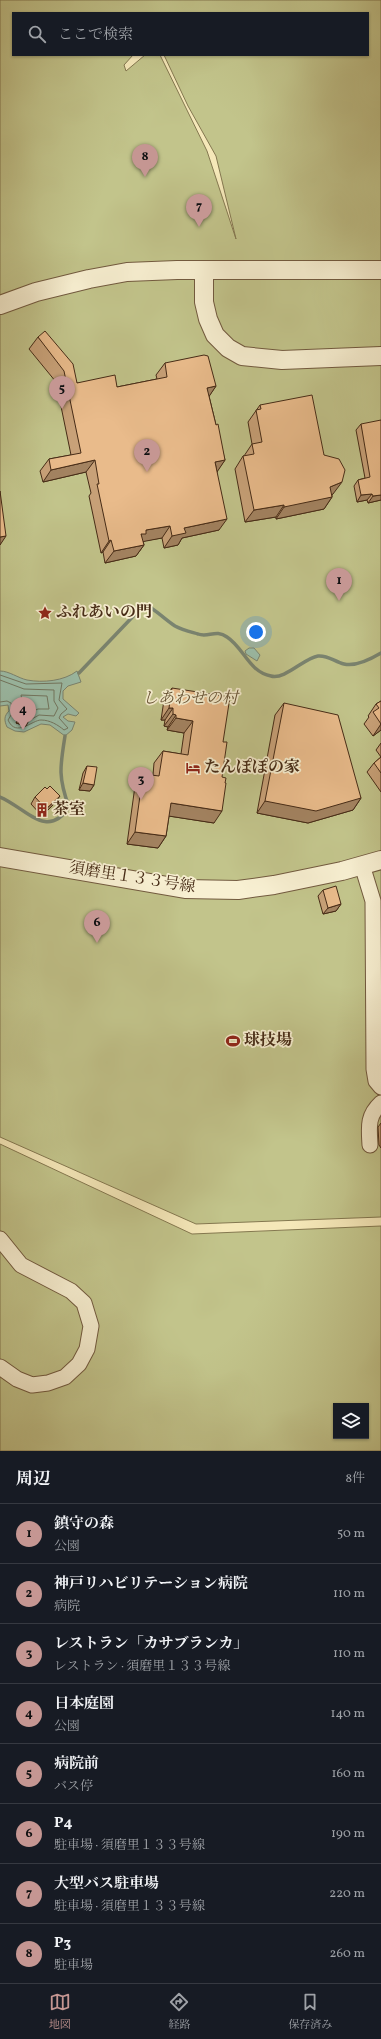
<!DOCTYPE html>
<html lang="ja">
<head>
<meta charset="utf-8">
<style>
  body { margin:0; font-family:Vollkorn,"Noto Serif JP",serif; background:#242831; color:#f1f3f6 }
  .controls { position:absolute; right:12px; bottom:12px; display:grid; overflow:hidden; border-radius:0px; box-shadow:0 1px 3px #0004 }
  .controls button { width:36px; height:36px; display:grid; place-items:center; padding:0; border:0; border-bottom:1px solid #363941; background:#171b24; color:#f1f3f6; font:20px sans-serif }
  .you { position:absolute; left:256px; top:632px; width:14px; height:14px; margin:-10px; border:3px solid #fff; border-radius:50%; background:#1a73e8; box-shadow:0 0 0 6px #1a73e833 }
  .badge { display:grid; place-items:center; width:26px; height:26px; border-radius:50%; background:#c59692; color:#111; font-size:13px; font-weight:700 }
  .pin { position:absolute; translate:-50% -33px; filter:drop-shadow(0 1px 2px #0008) }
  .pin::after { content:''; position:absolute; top:21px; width:14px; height:12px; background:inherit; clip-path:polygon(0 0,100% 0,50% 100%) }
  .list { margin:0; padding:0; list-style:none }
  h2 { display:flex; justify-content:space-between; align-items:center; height:52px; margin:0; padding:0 16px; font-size:17px }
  h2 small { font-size:13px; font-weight:400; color:#9ea1a6 }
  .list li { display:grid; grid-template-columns:26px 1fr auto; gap:12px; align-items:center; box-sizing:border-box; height:60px; padding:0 16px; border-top:1px solid #363941 }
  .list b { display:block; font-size:15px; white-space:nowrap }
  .list p { margin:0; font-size:13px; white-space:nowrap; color:#9ea1a6 }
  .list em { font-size:13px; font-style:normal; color:#9ea1a6 }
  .icon { flex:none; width:22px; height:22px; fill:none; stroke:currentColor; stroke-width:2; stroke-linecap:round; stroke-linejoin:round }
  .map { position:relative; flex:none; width:381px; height:1451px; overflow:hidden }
  .search { position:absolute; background:#171b24; box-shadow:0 1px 3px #0004; left:12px; right:12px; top:12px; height:44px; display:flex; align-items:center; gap:10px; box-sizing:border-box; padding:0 14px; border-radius:0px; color:#9ea1a6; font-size:15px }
  .sheet { height:532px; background:#171b24 }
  nav { display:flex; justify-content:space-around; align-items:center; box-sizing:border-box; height:56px; border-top:1px solid #363941; background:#171b24; font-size:11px; color:#9ea1a6 }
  nav a { display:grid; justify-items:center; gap:2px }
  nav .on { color:#c59692 }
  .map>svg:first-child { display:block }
  .green { fill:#c2c48b; stroke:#847850; fill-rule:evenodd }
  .water { fill:#9cc0ac; stroke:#7a8470 }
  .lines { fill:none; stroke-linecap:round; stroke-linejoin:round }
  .shore { stroke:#717661; stroke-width:1 }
  .stream { stroke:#7a8470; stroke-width:3.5 }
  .minor-casing { stroke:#725a3f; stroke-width:17 }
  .tertiary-casing { stroke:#725a3f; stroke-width:20 }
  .minor { stroke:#f8f0d2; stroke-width:15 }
  .tertiary { stroke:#f8f0d2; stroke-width:18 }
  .wall { fill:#c8a178; stroke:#462b16 }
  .shaded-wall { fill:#a38361; stroke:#462b16 }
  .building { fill:#e9bb8b; stroke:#462b16 }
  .labels { text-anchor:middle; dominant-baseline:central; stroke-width:3.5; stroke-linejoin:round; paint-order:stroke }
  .poi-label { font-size:16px; font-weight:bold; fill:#462b16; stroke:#f8f0d2; text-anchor:start }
  .park-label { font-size:16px; font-style:italic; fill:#655133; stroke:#f8f0d2 }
  .street-label { font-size:16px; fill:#462b16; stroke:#f8f0d2 }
</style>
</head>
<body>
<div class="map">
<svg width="381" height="1451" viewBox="0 0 381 1451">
  <rect width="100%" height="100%" fill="#f5e8b9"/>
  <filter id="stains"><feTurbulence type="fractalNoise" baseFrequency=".005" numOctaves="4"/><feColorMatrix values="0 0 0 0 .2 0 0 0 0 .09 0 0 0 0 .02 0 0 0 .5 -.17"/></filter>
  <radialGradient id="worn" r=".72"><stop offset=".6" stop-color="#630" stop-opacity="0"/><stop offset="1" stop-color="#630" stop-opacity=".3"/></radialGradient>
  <g class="green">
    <path d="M0 0H381V1217L196 1224 0 1137ZM13 13H368V55H164L188 106 216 156 236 239 207 151 160 55H145L126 71 124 65 133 55H13Z"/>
    <path d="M0 1144 192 1234 381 1226V1451H0ZM336 1406H366V1436H336Z"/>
  </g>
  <g class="water">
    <polygon points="249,648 254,648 260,655 257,661 246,654 245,651"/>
    <path d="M0 671C9 671 18 678 27 680 43 683 64 681 77 671L81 682 68 686 63 691V699L79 713 76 716 68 714 63 717 68 721 75 722 72 730 65 736 50 725 41 724 24 732 15 731 7 727C4 720 4 716 9 711L8 705 0 706Z"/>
  </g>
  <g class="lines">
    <g class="shore">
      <path d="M0 675 26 684 62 683 59 700 67 709 61 714 59 718 68 728 64 730C58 725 50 720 41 720 32 720 16 738 8 720L13 712 11 703 7 701 0 702"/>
      <polyline points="0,680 24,689 54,690 54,701 58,708 54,716 39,715 30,720"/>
      <polyline points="24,710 21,695 47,696 49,709 38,709 31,712"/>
    </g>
    <g class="stream">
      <path d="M79 673 141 608 148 606C158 612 166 620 175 626 182 630 191 632 198 634 208 638 216 629 227 637 244 648 249 672 271 676 285 680 304 658 318 656 328 655 335 662 344 664 356 667 371 659 381 653"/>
      <path d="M0 797C25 807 47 841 69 807 58 777 60 767 65 736"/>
    </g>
    <defs>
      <g id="minor">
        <polyline points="362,865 373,901 374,1069 376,1081 381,1087"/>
        <path d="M370 1145C369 1127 367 1116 381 1103"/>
        <polyline points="0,1239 21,1265 71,1291 84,1303 91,1326 87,1349 79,1364 65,1377 48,1383 32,1385 17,1379 0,1367"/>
      </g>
      <g id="tertiary">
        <polyline points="204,270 204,302 208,319 215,335 228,348 242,356 282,360 381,356"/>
        <polyline points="0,305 36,292 89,279 127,272 177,270 381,270"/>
        <polyline points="0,857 185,889 238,890 274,885 342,871 381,860"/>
      </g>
    </defs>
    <use href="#minor" class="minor-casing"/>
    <use href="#tertiary" class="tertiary-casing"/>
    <use href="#minor" class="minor"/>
    <use href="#tertiary" class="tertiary"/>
  </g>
  <g class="wall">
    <polygon points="38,337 77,383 117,387 157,379 156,375 165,363 216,386 209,396 216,425 225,460 217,471 219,530 182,538 178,545 164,548 162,538 143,541 144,545 136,556 105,563 103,552 101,553 89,496 91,493 86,472 43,482 40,471 49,459 71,455 56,382 29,349"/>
    <polygon points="260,405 324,455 333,494 332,495 332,497 324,509 276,519 276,517 245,522 235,469 243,456 244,456 252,444 248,422"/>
    <polygon points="361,424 381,500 368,503 367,500 357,502 354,486 358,480 365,478 356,430"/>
    <polygon points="172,688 223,742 214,823 169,816 166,836 158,848 127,844 135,786 143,774 153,775 154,763 163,751 181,754 184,733 167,730 168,727 164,726 165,720 161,720 164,700"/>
    <polygon points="381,701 381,730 373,736 364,724 369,717 368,716 376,704"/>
    <polygon points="284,703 361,798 353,810 308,823 257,813 275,715"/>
    <polygon points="21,710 26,726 16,723 19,714"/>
    <polygon points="381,743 381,757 376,750"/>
    <polygon points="381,757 381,792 367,772 374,763"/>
    <polygon points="87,766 94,785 90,791 79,790 83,773"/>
    <polygon points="47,789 55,803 42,816 31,804 35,797"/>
    <polygon points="323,890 341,904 336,911 323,914 318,896"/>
    <polygon points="381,1123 381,1148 379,1145 378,1127"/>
  </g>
  <g class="shaded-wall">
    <polygon points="216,386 208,398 207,388"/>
    <polygon points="95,460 86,472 43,482 51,470"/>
    <polygon points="225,460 217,472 215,462"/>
    <polygon points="342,482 333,494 325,498 332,497 324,509 276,519 284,507 330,487"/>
    <polygon points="372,494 367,500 357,502 361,495"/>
    <polygon points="381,495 381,500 368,503 373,496"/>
    <polygon points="284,505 276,517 245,522 254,510"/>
    <polygon points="227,519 219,530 182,538 178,545 164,548 172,536 184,528"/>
    <polygon points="170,526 162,538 141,542 141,534 146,530"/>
    <polygon points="6,536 0,545 0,537"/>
    <polygon points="111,540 103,552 101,553 109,541"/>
    <polygon points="144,545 136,556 105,563 114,551"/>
    <polygon points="169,708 173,708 165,720 161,720"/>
    <polygon points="173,714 176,715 168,727 164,726"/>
    <polygon points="176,718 193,721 184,733 167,730"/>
    <polygon points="19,720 28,722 26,726 16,723"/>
    <polygon points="381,724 381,730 373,736"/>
    <polygon points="83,783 94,785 90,791 79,790"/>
    <polygon points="60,796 55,803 42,816 46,809"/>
    <polygon points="361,798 353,810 308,823 257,813 265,801"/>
    <polygon points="171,803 222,811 214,823 162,815"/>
    <polygon points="135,832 166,836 158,848 127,844"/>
    <polygon points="341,904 336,911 323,914 328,908"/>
  </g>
  <g class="building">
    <polygon points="45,331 73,364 77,383 115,375 117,387 167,377 165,363 204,355 208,356 216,386 207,388 216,425 218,424 225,460 215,462 227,519 184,528 186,533 172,536 170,526 146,530 146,534 141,534 144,545 114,551 111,540 109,541 97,484 99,484 95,460 51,470 49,459 81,453 64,371 38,337"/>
    <polygon points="312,395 324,455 339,459 345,470 342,482 330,487 332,497 284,507 284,505 254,510 243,456 254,454 252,444 262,442 256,410 261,409 260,405"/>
    <polygon points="381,420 381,495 373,496 372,494 361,495 358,480 370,477 361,424"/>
    <polygon points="0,491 6,536 0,537"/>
    <polygon points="172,688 230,697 223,742 227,742 222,777 226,778 225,783 226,783 222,811 171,803 166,836 135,832 143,774 159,776 163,751 188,755 193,721 176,718 176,715 173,714 173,708 169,708"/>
    <polygon points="381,701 381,724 373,712 379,708 376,704"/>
    <polygon points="284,703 338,715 361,798 316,811 265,801"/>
    <polygon points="21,710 30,713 28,722 19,720"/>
    <polygon points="381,757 381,773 374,763"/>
    <polygon points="87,766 97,767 94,785 83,783"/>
    <polygon points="50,786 60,796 46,809 35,797 45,787 47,789"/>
    <polygon points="336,886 341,904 328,908 323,890"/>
  </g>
  <defs>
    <symbol id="sight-bare" viewBox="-9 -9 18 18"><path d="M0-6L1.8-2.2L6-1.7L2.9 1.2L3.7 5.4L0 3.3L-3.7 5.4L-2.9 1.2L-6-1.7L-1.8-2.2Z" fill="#8f2418" stroke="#f8f0d2" stroke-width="2.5" paint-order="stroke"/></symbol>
    <symbol id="hotel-bare" viewBox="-9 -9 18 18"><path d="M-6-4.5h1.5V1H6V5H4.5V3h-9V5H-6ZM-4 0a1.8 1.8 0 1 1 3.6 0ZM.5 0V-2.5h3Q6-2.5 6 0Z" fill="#8f2418" stroke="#f8f0d2" stroke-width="2.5" paint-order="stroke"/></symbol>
    <symbol id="building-bare" viewBox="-9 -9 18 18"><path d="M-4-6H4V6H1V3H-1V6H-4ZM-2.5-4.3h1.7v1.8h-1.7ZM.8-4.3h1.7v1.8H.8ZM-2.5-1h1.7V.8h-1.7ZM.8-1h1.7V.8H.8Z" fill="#8f2418" stroke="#f8f0d2" stroke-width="2.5" paint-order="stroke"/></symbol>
    <symbol id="stadium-bare" viewBox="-9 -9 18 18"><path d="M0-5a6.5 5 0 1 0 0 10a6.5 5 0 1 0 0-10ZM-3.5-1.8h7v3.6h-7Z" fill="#8f2418" stroke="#f8f0d2" stroke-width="2.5" paint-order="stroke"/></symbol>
  </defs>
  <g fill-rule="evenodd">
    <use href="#sight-bare" x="35" y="603" width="20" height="20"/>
    <use href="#hotel-bare" x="183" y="758" width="20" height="20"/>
    <use href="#building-bare" x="32" y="800" width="20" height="20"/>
    <use href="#stadium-bare" x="223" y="1031" width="20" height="20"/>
  </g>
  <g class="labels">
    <g class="poi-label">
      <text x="56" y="613">ふれあいの門</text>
      <text x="204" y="768">たんぽぽの家</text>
      <text x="53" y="810">茶室</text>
      <text x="244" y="1041">球技場</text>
    </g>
    <g class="park-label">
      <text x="190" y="699">しあわせの村</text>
    </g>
    <g class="street-label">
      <text transform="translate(132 878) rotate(9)">須磨里１３３号線</text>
    </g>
  </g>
  <rect width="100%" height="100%" filter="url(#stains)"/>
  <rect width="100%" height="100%" fill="url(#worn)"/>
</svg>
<div class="controls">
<button><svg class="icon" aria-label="layers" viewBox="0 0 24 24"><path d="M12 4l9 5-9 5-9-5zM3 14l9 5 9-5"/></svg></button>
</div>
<div class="you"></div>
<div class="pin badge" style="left:339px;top:601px">1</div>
<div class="pin badge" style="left:147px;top:472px">2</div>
<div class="pin badge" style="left:141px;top:800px">3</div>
<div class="pin badge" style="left:23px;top:730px">4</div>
<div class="pin badge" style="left:62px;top:409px">5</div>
<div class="pin badge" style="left:97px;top:943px">6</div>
<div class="pin badge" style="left:199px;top:227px">7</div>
<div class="pin badge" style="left:145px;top:177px">8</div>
<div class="search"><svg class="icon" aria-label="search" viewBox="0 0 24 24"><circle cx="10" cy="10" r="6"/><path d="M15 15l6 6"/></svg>ここで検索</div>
</div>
<section class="sheet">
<h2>周辺<small>8件</small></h2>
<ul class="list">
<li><span class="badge">1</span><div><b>鎮守の森</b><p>公園</p></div><em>50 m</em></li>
<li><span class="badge">2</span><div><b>神戸リハビリテーション病院</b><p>病院</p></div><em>110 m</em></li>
<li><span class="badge">3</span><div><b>レストラン「カサブランカ」</b><p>レストラン · 須磨里１３３号線</p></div><em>110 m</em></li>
<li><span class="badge">4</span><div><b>日本庭園</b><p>公園</p></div><em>140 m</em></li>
<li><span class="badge">5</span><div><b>病院前</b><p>バス停</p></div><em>160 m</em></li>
<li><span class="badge">6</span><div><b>P4</b><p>駐車場 · 須磨里１３３号線</p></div><em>190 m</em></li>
<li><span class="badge">7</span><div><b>大型バス駐車場</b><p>駐車場 · 須磨里１３３号線</p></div><em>220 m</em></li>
<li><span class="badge">8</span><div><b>P3</b><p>駐車場</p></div><em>260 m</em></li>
</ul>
</section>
<nav>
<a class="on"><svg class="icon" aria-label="map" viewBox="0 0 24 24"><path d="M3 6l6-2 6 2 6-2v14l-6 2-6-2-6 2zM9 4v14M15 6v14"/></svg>地図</a>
<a><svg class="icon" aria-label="directions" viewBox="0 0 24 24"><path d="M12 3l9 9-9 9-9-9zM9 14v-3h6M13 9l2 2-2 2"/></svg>経路</a>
<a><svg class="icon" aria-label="saved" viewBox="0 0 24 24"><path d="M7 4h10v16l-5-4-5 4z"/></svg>保存済み</a>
</nav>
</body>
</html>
